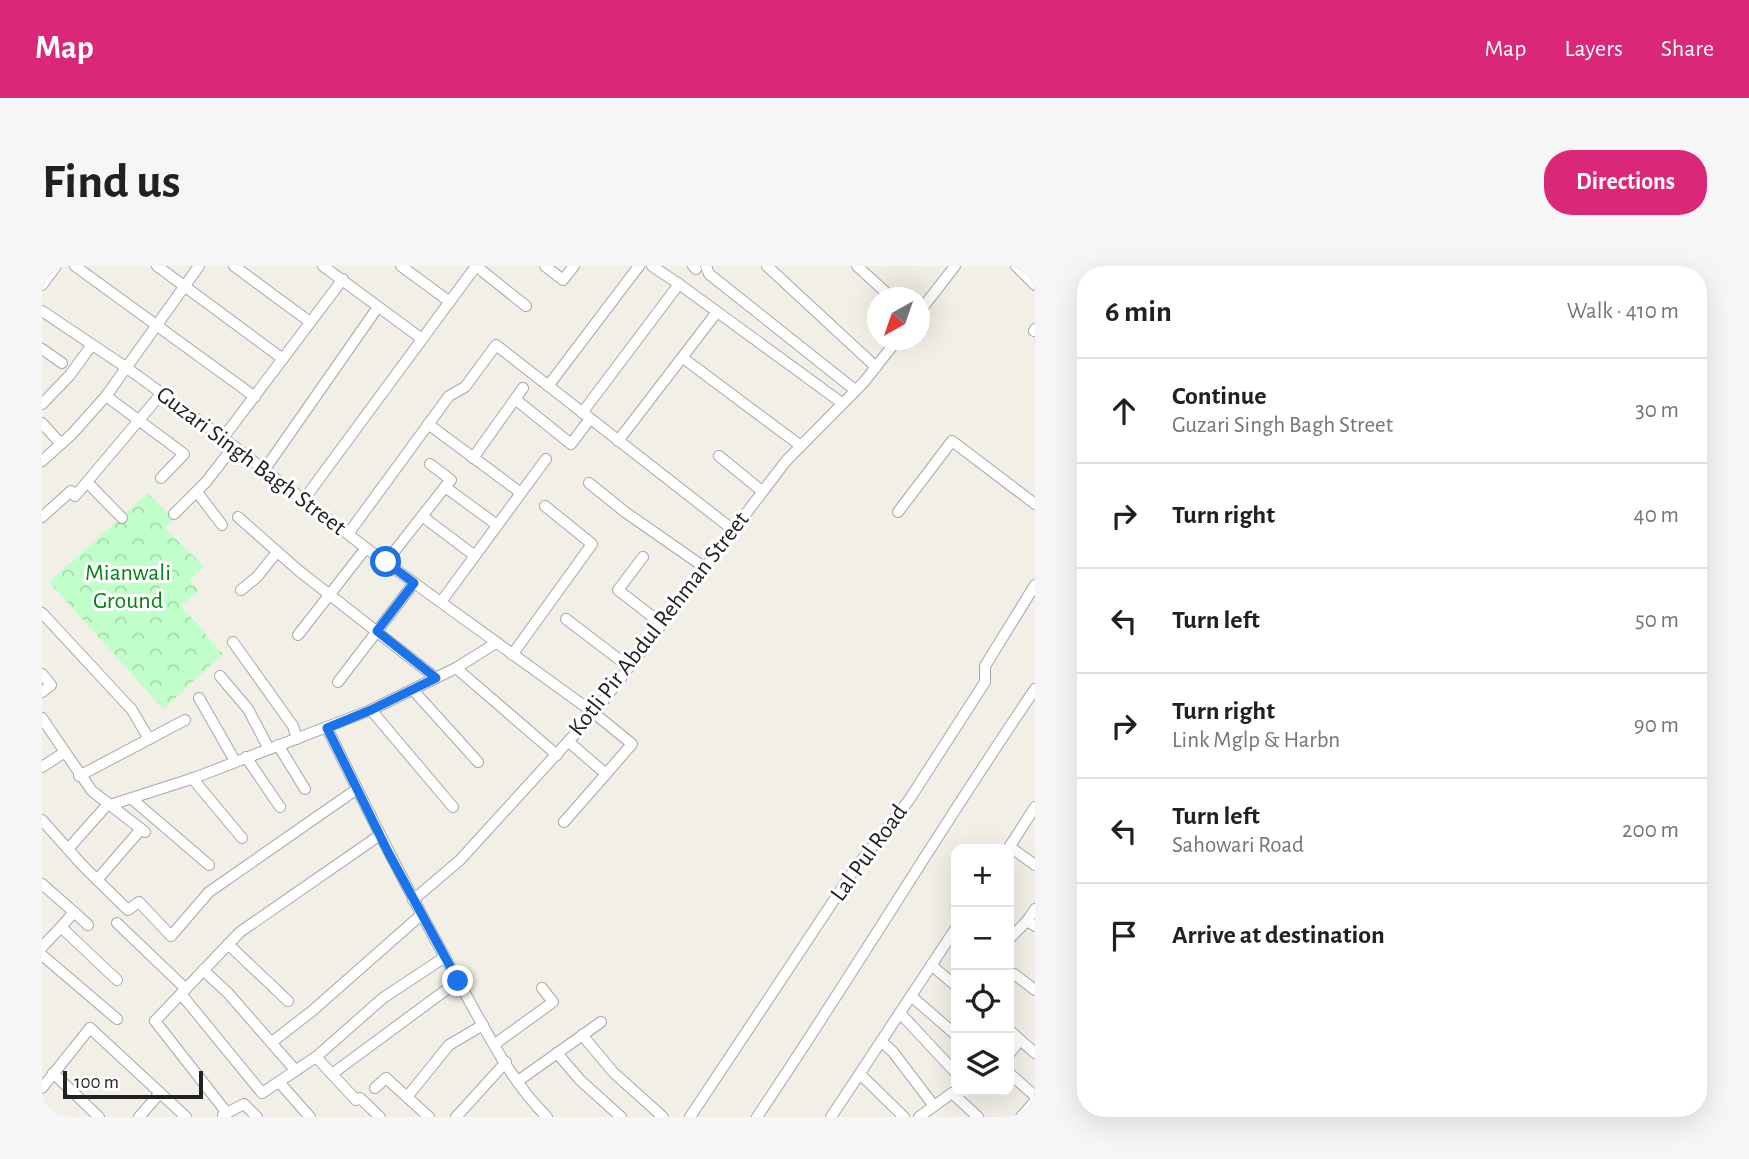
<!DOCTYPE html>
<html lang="en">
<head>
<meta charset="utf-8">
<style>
  body { margin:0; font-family:"Alegreya Sans",sans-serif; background:#f6f6f6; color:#202124 }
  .controls { position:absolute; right:21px; bottom:21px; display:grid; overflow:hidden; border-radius:14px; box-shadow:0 7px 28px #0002 }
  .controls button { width:63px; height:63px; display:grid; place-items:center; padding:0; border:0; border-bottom:2px solid #e0e0e0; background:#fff; color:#202124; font:35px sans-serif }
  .compass { position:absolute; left:825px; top:21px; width:63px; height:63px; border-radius:50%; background:#fff; box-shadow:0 7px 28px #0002; rotate:220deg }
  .scale { position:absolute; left:21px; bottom:18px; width:140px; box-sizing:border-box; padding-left:7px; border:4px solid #212121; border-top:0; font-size:19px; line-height:24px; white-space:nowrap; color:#212121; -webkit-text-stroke:5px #fff; paint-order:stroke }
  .stop { position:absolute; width:21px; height:21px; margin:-16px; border:5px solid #1a73e8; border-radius:50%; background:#fff }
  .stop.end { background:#1a73e8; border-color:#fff; box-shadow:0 2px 7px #0008 }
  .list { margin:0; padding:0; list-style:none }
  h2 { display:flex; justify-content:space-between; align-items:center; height:91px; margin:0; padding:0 28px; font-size:30px }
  h2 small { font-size:23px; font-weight:400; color:#757577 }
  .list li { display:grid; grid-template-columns:46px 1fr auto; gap:21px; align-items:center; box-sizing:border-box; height:105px; padding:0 28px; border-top:2px solid #e0e0e0 }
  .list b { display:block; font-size:26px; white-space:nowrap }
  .list p { margin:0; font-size:23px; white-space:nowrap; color:#757577 }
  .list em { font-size:23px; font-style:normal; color:#757577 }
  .icon { flex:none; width:38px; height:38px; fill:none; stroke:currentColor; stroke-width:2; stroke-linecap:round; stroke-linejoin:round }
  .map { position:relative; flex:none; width:993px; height:851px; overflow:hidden; border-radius:28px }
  header { display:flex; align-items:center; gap:42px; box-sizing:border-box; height:98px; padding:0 35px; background:#db2777; color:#fff }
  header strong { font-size:33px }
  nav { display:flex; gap:38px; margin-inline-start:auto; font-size:24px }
  .intro { display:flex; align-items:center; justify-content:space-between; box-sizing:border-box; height:168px; padding:0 42px }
  h1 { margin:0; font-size:49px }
  .button { padding:18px 32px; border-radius:28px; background:#db2777; color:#fff; font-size:24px; font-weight:700 }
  main { display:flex; gap:42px; padding:0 42px }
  aside { flex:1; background:#fff; border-radius:28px; box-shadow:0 7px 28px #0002 }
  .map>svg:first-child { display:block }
  .park { fill:url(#park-crowns) }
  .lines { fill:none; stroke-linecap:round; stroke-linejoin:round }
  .minor-casing { stroke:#a8a8a8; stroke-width:12 }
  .minor { stroke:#fff; stroke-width:10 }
  .route { stroke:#1a73e8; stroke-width:9 }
  .labels { text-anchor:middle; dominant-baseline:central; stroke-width:6; stroke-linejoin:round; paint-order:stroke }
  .street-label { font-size:24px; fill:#212121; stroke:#fff }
  .park-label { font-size:24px; fill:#028616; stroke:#fff }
</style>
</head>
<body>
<header>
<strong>Map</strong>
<nav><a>Map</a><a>Layers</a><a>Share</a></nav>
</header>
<div class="intro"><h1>Find us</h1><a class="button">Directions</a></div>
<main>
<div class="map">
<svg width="993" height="851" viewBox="0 0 993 851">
  <defs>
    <pattern id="park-crowns" width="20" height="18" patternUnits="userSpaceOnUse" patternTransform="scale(1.75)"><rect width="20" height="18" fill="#c1ffca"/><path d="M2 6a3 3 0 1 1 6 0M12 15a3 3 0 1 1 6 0" fill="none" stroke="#a6daad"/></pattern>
  </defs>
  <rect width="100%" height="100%" fill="#f2efe6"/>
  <polygon class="park" points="106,227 132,253 122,262 162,300 147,315 157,324 139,340 181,388 121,443 7,316"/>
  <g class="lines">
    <defs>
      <g id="minor">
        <polyline points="33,0 213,131"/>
        <polyline points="115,0 241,93"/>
        <polyline points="192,0 268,56"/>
        <polyline points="281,0 380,73"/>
        <polyline points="359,0 408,36"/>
        <polyline points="434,0 484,40"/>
        <polyline points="503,0 521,14 532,0"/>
        <polyline points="610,0 637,18"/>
        <polyline points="651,0 654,3"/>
        <polyline points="664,0 667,8 813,124"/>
        <polyline points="725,0 834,101"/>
        <polyline points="815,0 850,32"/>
        <polyline points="974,0 993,19"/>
        <polyline points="0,19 14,0"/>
        <polyline points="0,45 85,102 181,172 324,282 552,447 590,478 564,508 527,476"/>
        <polyline points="878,45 913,0"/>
        <polyline points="992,65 993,63"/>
        <polyline points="0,83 20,97"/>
        <polyline points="641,92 759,180"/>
        <polyline points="506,120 597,0"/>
        <polyline points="64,130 142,188 119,212"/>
        <polyline points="473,133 529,178 548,153"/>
        <polyline points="0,138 28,109 49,80"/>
        <polyline points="540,147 637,18 800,137"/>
        <polyline points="0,157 19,178"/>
        <polyline points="386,158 479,227"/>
        <polyline points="181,172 301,13"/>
        <polyline points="576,175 675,46"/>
        <polyline points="677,190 720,225"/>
        <polyline points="431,192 481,122"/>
        <polyline points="0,195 30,168 64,130 157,0"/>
        <polyline points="388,198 409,214 403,221 455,259"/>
        <polyline points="223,203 336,41"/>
        <polyline points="45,216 80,252"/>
        <polyline points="547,217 583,246 662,301"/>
        <polyline points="155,226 180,259"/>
        <polyline points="263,232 434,0"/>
        <polyline points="856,246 910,175 993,238"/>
        <polyline points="132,248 164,216 192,180"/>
        <polyline points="380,250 433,290"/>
        <polyline points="0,251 29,225 33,230 119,128"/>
        <polyline points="196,251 256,304 394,412"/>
        <polyline points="306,268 407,130 423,121 454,79 690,263"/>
        <polyline points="601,291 576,324 620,358"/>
        <polyline points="344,296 403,221"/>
        <polyline points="199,324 215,311 235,286"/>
        <polyline points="399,336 504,193"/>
        <polyline points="0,347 90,444 107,473"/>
        <polyline points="524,353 587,401"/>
        <polyline points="256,369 324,282"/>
        <polyline points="191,376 251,460 255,473"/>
        <polyline points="470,389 550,278 503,240"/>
        <polyline points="414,402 515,489"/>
        <polyline points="0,408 9,419 0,426"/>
        <polyline points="178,410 206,443 227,483"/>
        <polyline points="296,416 372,317"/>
        <polyline points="371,424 436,496"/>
        <polyline points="157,432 193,495"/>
        <polyline points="329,444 411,541"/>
        <polyline points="0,452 23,486"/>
        <path d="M285 462C328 550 372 637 420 722 445 766 469 816 505 851"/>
        <polyline points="236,479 263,523"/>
        <polyline points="204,491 238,541"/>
        <polyline points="0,501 23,486 50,525 68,539 152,512 329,444 414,402 454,377"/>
        <polyline points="37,510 143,454"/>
        <polyline points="150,512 200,572"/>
        <polyline points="90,533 167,599"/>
        <polyline points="68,539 103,566"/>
        <polyline points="0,554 41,600 86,644 97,636 129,670 167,626 315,523"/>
        <polyline points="522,556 564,508"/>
        <polyline points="968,581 993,599"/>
        <polyline points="26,583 66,538"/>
        <polyline points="966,583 993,541"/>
        <polyline points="55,614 99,563"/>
        <polyline points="0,618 32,646"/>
        <polyline points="371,634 418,594 552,447 744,195 822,116 855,74"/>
        <polyline points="993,643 985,655 993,660"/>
        <polyline points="75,657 144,723"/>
        <polyline points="19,661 32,646 46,659"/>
        <polyline points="967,673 985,655"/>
        <polyline points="186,678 246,735"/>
        <polyline points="0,681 19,661 75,714"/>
        <polyline points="0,689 75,753"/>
        <polyline points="889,699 914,720"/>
        <polyline points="161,704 186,727 254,805"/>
        <polyline points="972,708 993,724"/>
        <polyline points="139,728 220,827 274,791 341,732 403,691"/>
        <polyline points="869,730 914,769"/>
        <polyline points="858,747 914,807"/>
        <polyline points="967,764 993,787"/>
        <polyline points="540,769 572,807 621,851"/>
        <polyline points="839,775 851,786 892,840"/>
        <polyline points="230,776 270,745 379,649"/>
        <polyline points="453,778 511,736 500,722"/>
        <polyline points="515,787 538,814 579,851"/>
        <polyline points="967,788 978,774"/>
        <polyline points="274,791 314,834 318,832 338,851"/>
        <polyline points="11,807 57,851"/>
        <polyline points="967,807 993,830"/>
        <polyline points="290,808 416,715"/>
        <polyline points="818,808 862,851"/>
        <polyline points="476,815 559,756"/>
        <polyline points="237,816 268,851"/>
        <polyline points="0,822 48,762 144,851"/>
        <polyline points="333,822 344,812 387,851"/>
        <polyline points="365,831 407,779 441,759"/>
        <polyline points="185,847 113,755 198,666 338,569"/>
        <polyline points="181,849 202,838 215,851"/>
        <polyline points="97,851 118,827"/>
        <polyline points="414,851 464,796"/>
        <polyline points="648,851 812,604 867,534 943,416 943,400 993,319"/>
        <path d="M715 851C810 710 897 564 993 423"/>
        <polyline points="789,851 914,662"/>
        <polyline points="877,851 910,827 936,851"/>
        <polyline points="979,851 993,835"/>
      </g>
    </defs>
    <use href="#minor" class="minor-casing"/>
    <use href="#minor" class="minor"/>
  </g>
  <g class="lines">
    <polyline class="route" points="344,296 372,317 335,365 394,412 329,444 285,462 346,586 416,715"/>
  </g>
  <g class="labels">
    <g class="street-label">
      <text transform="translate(209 195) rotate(37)">Guzari Singh Bagh Street</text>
      <text transform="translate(617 358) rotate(-52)">Kotli Pir Abdul Rehman Street</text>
      <text transform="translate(827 587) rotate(-54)">Lal Pul Road</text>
    </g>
    <g class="park-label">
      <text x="86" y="307">Mianwali<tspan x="86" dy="28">Ground</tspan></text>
    </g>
  </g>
</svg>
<div class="controls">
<button>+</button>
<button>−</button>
<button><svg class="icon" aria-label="locate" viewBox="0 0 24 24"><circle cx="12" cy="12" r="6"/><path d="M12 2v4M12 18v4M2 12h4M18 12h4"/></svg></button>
<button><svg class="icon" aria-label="layers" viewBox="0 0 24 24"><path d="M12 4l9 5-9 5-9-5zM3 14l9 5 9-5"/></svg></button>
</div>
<svg class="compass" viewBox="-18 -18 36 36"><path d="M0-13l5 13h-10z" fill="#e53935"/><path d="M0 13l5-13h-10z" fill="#757577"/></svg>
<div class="scale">100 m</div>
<div class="stop" style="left:344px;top:296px"></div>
<div class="stop end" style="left:416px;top:715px"></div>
</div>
<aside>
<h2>6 min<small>Walk · 410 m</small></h2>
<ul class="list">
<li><svg class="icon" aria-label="ahead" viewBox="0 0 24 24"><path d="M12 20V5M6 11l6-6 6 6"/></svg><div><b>Continue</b><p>Guzari Singh Bagh Street</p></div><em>30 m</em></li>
<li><svg class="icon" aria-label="right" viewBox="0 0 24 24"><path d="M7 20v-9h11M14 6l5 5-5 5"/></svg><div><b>Turn right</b></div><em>40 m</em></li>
<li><svg class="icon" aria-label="left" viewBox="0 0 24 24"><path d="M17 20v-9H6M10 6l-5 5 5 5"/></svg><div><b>Turn left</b></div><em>50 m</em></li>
<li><svg class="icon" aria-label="right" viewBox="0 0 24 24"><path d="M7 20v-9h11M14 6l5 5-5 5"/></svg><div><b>Turn right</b><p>Link Mglp &amp; Harbn</p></div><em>90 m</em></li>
<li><svg class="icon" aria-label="left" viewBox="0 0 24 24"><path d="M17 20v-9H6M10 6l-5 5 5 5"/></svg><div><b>Turn left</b><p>Sahowari Road</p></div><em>200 m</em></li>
<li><svg class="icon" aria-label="arrive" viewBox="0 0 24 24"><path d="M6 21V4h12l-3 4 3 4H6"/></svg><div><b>Arrive at destination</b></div></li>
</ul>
</aside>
</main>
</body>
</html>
